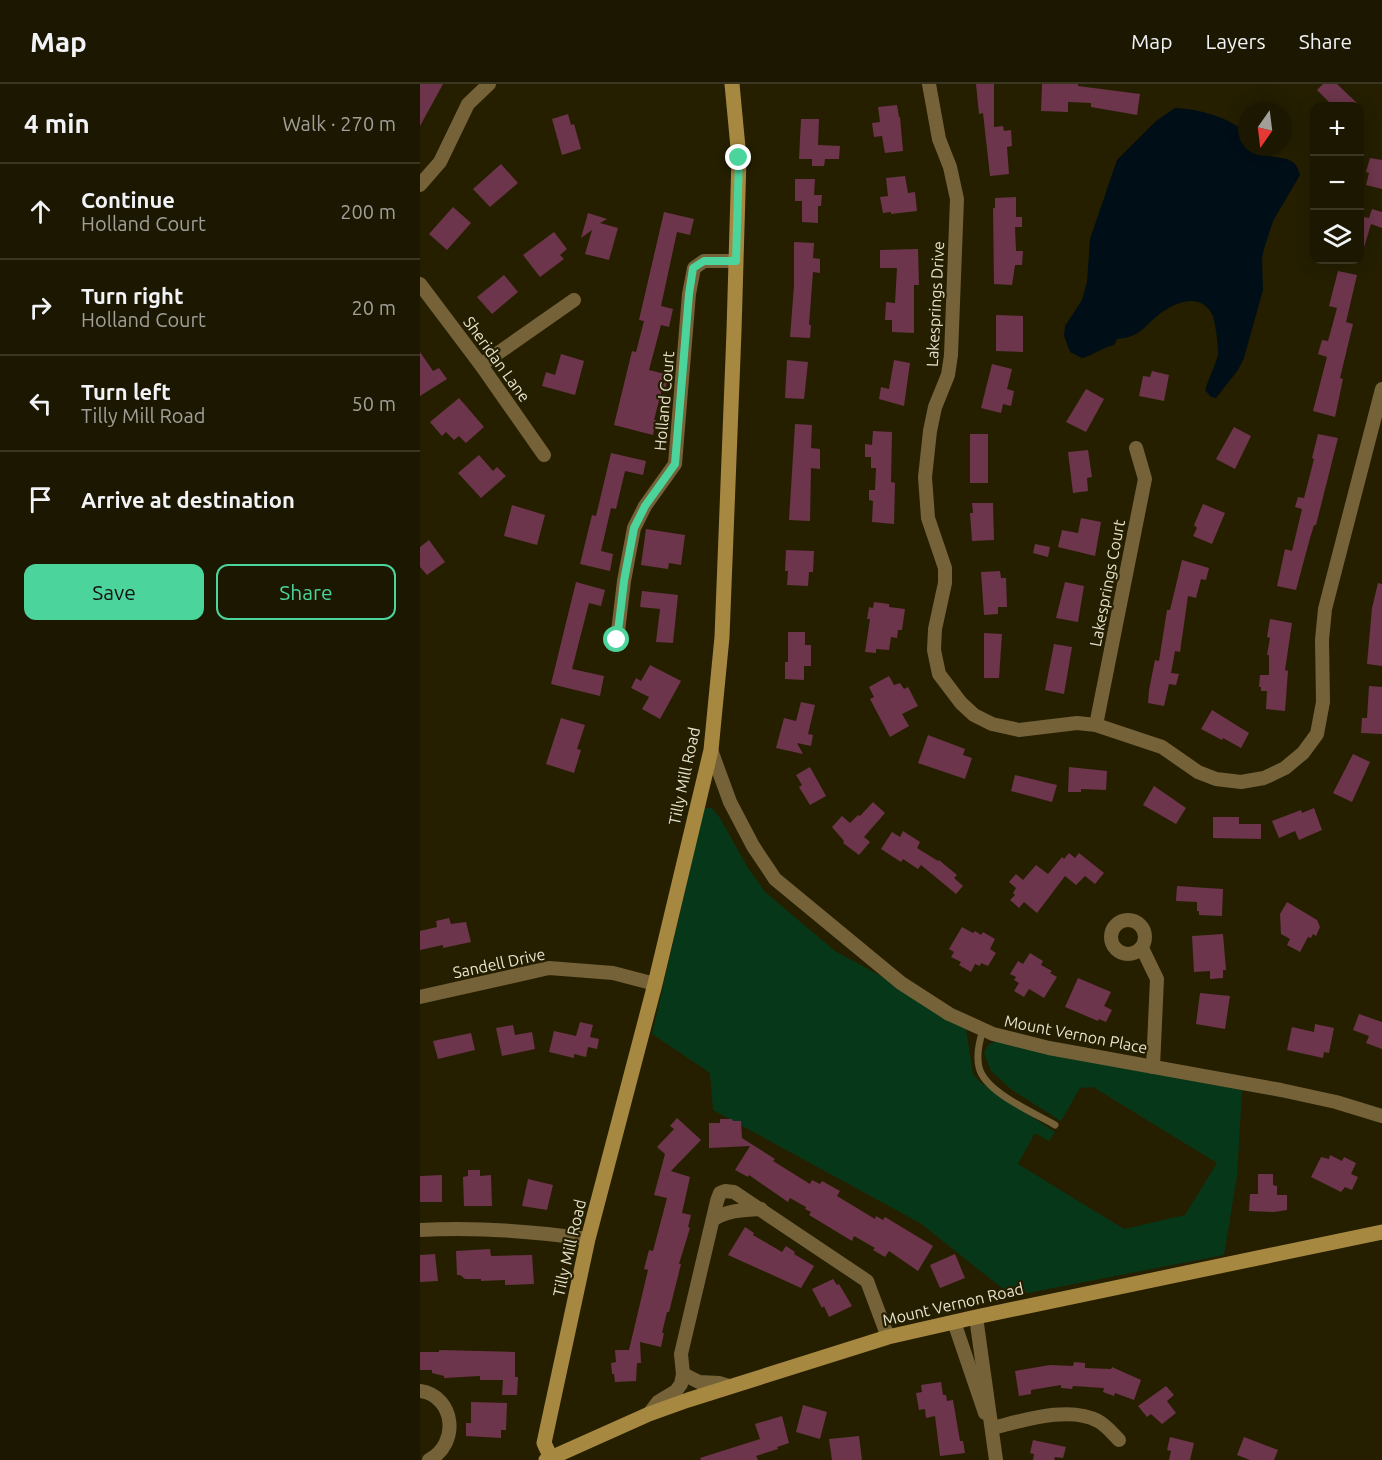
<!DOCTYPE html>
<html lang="en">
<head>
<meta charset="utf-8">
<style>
  body { margin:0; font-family:Ubuntu,sans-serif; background:#29240f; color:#f1f3f6 }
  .controls { position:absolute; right:18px; top:18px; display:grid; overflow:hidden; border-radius:12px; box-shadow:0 3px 15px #0003 }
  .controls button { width:54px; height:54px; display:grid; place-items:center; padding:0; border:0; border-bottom:2px solid #3a3622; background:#1c1700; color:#f1f3f6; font:30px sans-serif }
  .compass { position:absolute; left:818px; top:18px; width:54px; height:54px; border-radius:50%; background:#1c1700; box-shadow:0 3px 15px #0003; rotate:194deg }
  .stop { position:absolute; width:18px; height:18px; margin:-14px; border:4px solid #4bd49b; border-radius:50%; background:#fff }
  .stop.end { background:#4bd49b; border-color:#fff; box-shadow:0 2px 6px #0008 }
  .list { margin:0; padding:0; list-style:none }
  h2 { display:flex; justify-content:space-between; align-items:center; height:78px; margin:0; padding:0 24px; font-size:26px }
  h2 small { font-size:20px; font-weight:400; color:#a09f99 }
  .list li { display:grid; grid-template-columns:39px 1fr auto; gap:18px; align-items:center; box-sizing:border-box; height:96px; padding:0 24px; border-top:2px solid #3a3622 }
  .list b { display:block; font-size:22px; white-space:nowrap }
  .list p { margin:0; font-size:20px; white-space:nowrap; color:#a09f99 }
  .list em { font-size:20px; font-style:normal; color:#a09f99 }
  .actions { display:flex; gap:12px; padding:18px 24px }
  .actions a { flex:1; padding:14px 0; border:2px solid #4bd49b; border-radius:12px; text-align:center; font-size:21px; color:#4bd49b }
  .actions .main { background:#4bd49b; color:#111 }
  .icon { flex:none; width:33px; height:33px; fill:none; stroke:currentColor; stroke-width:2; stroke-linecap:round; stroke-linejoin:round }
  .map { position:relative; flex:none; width:962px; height:1376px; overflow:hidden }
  header { display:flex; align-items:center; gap:36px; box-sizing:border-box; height:84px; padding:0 30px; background:#1c1700; border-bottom:2px solid #3a3622 }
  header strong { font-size:28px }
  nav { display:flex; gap:33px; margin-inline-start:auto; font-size:21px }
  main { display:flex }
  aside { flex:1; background:#1c1700 }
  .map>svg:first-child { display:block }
  .green { fill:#073719 }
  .water { fill:#000e17 }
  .building { fill:#6c354b }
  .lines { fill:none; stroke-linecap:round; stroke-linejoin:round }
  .lane { stroke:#756238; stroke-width:7 }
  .street { stroke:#756238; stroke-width:14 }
  .secondary { stroke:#a78841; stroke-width:15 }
  .route { stroke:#4bd49b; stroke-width:8 }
  .labels { text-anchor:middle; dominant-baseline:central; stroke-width:4.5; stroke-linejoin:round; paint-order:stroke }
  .street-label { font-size:16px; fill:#e5e2cf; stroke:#251f00 }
</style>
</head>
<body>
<header>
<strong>Map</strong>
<nav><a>Map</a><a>Layers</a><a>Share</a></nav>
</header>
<main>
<aside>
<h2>4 min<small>Walk · 270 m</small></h2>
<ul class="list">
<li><svg class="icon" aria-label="ahead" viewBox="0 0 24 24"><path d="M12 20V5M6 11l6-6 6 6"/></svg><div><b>Continue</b><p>Holland Court</p></div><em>200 m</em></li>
<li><svg class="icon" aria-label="right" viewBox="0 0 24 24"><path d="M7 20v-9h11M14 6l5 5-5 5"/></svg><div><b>Turn right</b><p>Holland Court</p></div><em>20 m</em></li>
<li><svg class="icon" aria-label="left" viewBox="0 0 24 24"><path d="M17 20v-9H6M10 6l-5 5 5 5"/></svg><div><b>Turn left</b><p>Tilly Mill Road</p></div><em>50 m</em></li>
<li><svg class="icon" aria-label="arrive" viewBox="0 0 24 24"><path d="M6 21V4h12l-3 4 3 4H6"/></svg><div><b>Arrive at destination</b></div></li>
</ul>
<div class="actions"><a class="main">Save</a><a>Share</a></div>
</aside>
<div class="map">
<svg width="962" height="1376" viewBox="0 0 962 1376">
  <rect width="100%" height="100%" fill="#251f00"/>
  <polygon class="green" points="284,724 292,724 300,734 328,784 345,808 415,867 461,892 532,939 546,945 553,990 561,999 635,1048 629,1057 615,1049 598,1080 704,1145 765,1131 797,1079 673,1003 660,1004 641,1037 592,1006 571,987 564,969 569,960 578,957 822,1006 817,1092 804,1171 592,1212 500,1139 293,1026 290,989 232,950"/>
  <path class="water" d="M755 24C781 25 807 33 827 49V63H838C849 82 874 64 880 91L853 137 844 165 842 175 843 206 824 274 818 286 796 314 791 313 785 306C789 294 795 282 798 271 799 264 795 236 792 230 779 206 751 220 736 233 730 237 726 244 719 248 712 253 705 254 697 255L694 261C681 264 674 271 662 274L650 268 644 252 645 242 662 216 667 198 670 155 697 76 736 37Z"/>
  <g class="building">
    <polygon points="0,0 23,0 0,42"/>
    <polygon points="556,0 574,0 574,43 583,42 584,47 591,46 592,62 587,63 589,90 570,92 563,29 559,30"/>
    <polygon points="622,0 658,0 658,2 720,10 717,31 671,23 671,19 648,18 648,28 621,27"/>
    <polygon points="903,0 917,0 940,22 913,22 897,6"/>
    <polygon points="477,21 479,33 480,33 483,67 465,69 462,52 454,53 452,39 460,38 458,23"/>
    <polygon points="148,30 151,41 154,40 161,65 142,71 132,35"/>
    <polygon points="381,35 399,35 398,61 420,62 419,75 405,75 404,82 392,82 392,75 379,75"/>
    <polygon points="950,74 962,76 962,105 946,101 949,89 946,88"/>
    <polygon points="81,80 98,99 70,123 53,105"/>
    <polygon points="485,92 488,109 495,108 497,127 471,130 471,128 463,129 460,113 468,112 466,94"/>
    <polygon points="375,95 395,95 394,111 402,111 401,122 398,122 398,139 382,138 382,117 375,117"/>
    <polygon points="596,113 596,133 602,133 602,143 595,143 596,167 603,167 602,181 595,181 592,201 574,200 573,124 575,124 575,114"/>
    <polygon points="33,123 51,139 27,166 9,150"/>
    <polygon points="952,125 962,128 962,144 951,140 942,170 939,170 939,132 949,134"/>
    <polygon points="244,128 274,135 270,151 257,148 241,222 253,225 249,243 241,241 229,286 249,291 245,306 242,305 234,336 236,336 233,351 194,341 212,267 216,268 224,237 219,236"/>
    <polygon points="168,129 187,135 180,139 198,144 189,176 165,170 172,146 161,154"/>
    <polygon points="134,148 147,165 140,171 144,175 120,193 103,171"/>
    <polygon points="374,158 394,159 393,174 400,175 400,189 393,188 389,241 391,241 390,254 370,253 374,202"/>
    <polygon points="498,165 499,201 494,201 494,249 472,248 472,236 465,236 466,218 475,219 477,184 460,184 460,166"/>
    <polygon points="918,187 937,191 926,238 933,240 920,294 923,295 915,333 893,327 907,273 898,270 902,256 908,257 917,224 909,222"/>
    <polygon points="84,191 98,208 72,230 57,213"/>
    <polygon points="576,231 603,232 603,268 576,267"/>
    <polygon points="0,268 13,287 19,284 27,295 0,312"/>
    <polygon points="141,270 164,277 155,311 122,302 126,288 135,291"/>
    <polygon points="367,276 388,278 384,315 365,314"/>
    <polygon points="474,276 490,279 484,322 459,315 461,303 469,305"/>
    <polygon points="572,280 592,285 587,305 594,307 591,322 583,320 581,329 561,324"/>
    <polygon points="732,287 749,291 744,317 719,312 723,292 730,293"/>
    <polygon points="666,305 684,315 666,348 646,338"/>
    <polygon points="39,314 64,343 46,359 39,352 34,356 26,348 22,352 10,338"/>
    <polygon points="375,340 392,341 391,364 400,365 400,385 391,384 390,437 369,436"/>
    <polygon points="814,343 831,352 815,385 796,375"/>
    <polygon points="453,347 472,348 471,398 475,399 474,440 452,438 453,417 449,416 449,406 455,406 456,384 451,384 451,373 445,373 445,360 452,361"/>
    <rect x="550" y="350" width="18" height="49"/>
    <polygon points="898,350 918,354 896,441 894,441 890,454 876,506 857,502 865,465 872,467 882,425 875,423 878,413 884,414 894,375 892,374"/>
    <polygon points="668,366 672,393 667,394 668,407 653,409 648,368"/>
    <polygon points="191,369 226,377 223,391 205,387 196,425 191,424 181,467 193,470 190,487 160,480 172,431 176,432"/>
    <polygon points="59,371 73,387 77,383 86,392 61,414 38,389"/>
    <polygon points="552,419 573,419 574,456 552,457 550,429 553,429"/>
    <polygon points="783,420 805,429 792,460 773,452 777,444 774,441"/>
    <polygon points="92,421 125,431 117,461 84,452"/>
    <polygon points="661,434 681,438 675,472 638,463 642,446 658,449"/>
    <polygon points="226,445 265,451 261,481 249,479 248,485 221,481"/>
    <polygon points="9,456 25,478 7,491 0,483 0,463"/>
    <polygon points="615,460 630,463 628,473 613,469"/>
    <polygon points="366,466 394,467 393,488 389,488 388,502 367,501 368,487 365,487"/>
    <polygon points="762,476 789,484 786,496 781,495 776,514 768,512 760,568 755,567 751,589 759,590 756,601 749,600 744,622 728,619 729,606 735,576 739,577 747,526 750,526"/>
    <polygon points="580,487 581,494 586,494 587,523 578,523 578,530 564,531 561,488"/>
    <polygon points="156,498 185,506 181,522 169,519 152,585 184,592 180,612 131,600"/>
    <polygon points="645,498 664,502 658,538 636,534"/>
    <polygon points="958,499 962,500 962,582 947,580 952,524"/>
    <polygon points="222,507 258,511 253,559 236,558 240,525 220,523"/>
    <polygon points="454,518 469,520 469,523 485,525 482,546 478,546 477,554 471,553 469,566 456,565 456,569 445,568 450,535 447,535 449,523 453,524"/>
    <polygon points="850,535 872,539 865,586 868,587 865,627 846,625 847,607 841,607 841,603 839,603 840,591 849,591 849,571 847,571 850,554 847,553"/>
    <polygon points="368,548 385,548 385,561 391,561 391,582 384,582 384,596 365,595 365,578 368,578"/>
    <polygon points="564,549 582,550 579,594 564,594"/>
    <polygon points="634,560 652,563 644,610 625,606"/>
    <polygon points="230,581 261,597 240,635 222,625 229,613 211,604 216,594 221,597"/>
    <polygon points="469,592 474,601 480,599 484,605 488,603 498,622 482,630 489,642 470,653 450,615 454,613 449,603"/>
    <polygon points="949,602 962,603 962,650 941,649 942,634 947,634"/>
    <polygon points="381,618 395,621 388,650 393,651 391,662 377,659 383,670 356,664 364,634 376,637"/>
    <polygon points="792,626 829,649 821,664 803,654 802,656 781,645"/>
    <polygon points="141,634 165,641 157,665 161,666 154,689 126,680"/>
    <polygon points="508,651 545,665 543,671 552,674 545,695 498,679"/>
    <polygon points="933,670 950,678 932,718 913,709"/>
    <polygon points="390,683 406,712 390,721 379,703 382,701 376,691"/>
    <polygon points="649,683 687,687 686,706 661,705 661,708 648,708"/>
    <polygon points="595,691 637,701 632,718 591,707"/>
    <polygon points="734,702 766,724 756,740 723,721"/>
    <polygon points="453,718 465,729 444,753 450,758 439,771 423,759 424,757 412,743 422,732 430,739 438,731 440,732"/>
    <polygon points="894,724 902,746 879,756 875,747 859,754 852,737 881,726 882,729"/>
    <polygon points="793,733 819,733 819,740 841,740 841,755 793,754"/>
    <polygon points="483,747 500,758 497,764 518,777 519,776 537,791 534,794 543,802 536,810 501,781 498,785 483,775 481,778 461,765 472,748 480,753"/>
    <polygon points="649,769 655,774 659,769 684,789 675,800 665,792 656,801 645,792 617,829 604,818 599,824 590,816 595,811 593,809 596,804 589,798 596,790 603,796 616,781 628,790 642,773 644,775"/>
    <polygon points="757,802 803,805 802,832 779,831 779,827 777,827 777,818 756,817"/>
    <polygon points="867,818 897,836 900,843 896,852 893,850 891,854 888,853 880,868 867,861 870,855 861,850 860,830"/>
    <polygon points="29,834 31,840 46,838 51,858 23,864 23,861 0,866 0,847 17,843 16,837"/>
    <polygon points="542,843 553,849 555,847 561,851 563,848 575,855 570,865 576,869 568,882 561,879 560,882 555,880 551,888 539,881 541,878 531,873 534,868 529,865"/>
    <polygon points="803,850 806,886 803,886 803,894 790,895 790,887 774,888 772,852"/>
    <polygon points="610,869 623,877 621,881 632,887 630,889 637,893 624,914 609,905 604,913 594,907 599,899 594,896 596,893 590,890 598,877 603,880"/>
    <polygon points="658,894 691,908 684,922 692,926 686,938 679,935 678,937 645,923"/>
    <polygon points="780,909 810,912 805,945 776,940"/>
    <polygon points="939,930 962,938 962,965 946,959 949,952 933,946"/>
    <polygon points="160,938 173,941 170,953 179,955 177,965 168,963 166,973 154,970 154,974 129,968 134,947 156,952"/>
    <polygon points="895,940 914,944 909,969 904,968 903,974 867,966 872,943 894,948"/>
    <polygon points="93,941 95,951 112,948 115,965 82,972 76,944"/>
    <polygon points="51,949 55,966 18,975 13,957"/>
    <polygon points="257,1034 281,1056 251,1087 270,1093 262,1129 271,1131 268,1143 270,1144 259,1180 261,1180 249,1228 247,1228 242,1249 244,1249 241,1263 220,1258 221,1279 217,1279 216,1297 195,1298 194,1290 192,1290 191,1279 196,1278 195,1266 209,1266 228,1186 224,1185 229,1166 233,1167 247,1114 234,1111 245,1070 237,1063 254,1045 250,1042"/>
    <polygon points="300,1035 312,1035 313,1037 321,1037 322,1054 355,1075 353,1077 390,1100 392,1096 400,1100 402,1097 420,1107 417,1112 455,1135 456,1132 463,1136 465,1133 513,1162 498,1187 469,1167 465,1173 453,1166 455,1164 434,1152 432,1157 389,1131 391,1128 385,1125 386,1123 370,1114 368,1118 329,1091 328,1093 315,1086 330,1062 289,1064 289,1039 300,1039"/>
    <polygon points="910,1071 922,1077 924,1073 936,1079 931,1090 938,1093 932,1106 925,1103 921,1108 891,1093 901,1073 909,1075"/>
    <polygon points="48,1086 60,1086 60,1092 71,1091 72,1122 44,1122 43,1093 48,1092"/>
    <polygon points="838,1090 853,1090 853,1101 857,1102 857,1111 867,1111 867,1126 854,1128 829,1127 830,1110 838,1110"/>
    <polygon points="22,1091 22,1118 0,1118 0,1092"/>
    <polygon points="108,1095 133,1101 127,1126 102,1122"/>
    <polygon points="325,1143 334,1149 333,1151 362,1168 366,1162 375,1168 374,1170 394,1182 381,1204 308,1171"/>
    <polygon points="70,1165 71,1172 112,1171 114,1200 85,1201 85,1196 61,1197 61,1195 45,1195 40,1191 37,1191 36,1167"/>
    <polygon points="15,1170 18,1197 0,1198 0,1171"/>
    <polygon points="535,1170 545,1194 520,1204 510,1181"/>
    <polygon points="413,1195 417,1201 419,1200 432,1222 409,1233 404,1222 402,1224 392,1205"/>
    <polygon points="19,1266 95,1268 95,1293 98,1293 97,1311 82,1311 83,1296 60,1296 60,1292 24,1294 24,1292 12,1289 12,1286 0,1286 0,1268 19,1268"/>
    <polygon points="654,1278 665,1279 665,1284 691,1285 692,1283 721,1296 714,1316 695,1309 694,1312 683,1308 684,1304 653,1302 652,1305 641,1304 641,1301 611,1306 611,1310 599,1312 595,1287 630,1281 653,1282"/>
    <polygon points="521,1298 523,1311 526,1311 527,1317 533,1316 540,1357 543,1357 545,1369 520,1372 515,1332 506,1334 505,1325 499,1326 496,1309 502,1308 501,1301"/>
    <polygon points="746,1302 754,1311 747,1317 756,1329 742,1340 731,1330 727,1333 718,1322"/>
    <polygon points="51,1318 87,1319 86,1346 81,1346 81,1354 46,1352 46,1339 51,1339"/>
    <polygon points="383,1321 407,1328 400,1355 376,1348"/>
    <polygon points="362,1332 369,1359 357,1363 358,1365 336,1372 338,1376 281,1376 280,1374 340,1355 335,1340"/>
    <polygon points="439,1352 442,1376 412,1376 409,1355"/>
    <polygon points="750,1353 774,1359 770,1376 749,1376 751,1367 747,1366"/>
    <polygon points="824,1353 858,1366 854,1376 830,1376 817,1371"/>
    <polygon points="613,1356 646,1363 643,1374 635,1373 634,1376 613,1376 614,1370 610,1369"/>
  </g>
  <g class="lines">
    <path class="lane" d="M563 946C559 958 556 970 559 983 564 1008 615 1029 635 1041"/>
    <g class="street">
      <polyline points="509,0 519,55 530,83 537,115 531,271 528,291 515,323 510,347 505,393 508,434 525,484 525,499 515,545 514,566 519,590 541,619 554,631 572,640 599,646 657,639 676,641 742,663 778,688 796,695 821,698 844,694 865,684 883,669 897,650 903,618 902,556 905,525 962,305"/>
      <polyline points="0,101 20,78 48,20 69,0"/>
      <polyline points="0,200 61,281 124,371"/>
      <polyline points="61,281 154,216"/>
      <polyline points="197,556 204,497 214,444 225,422 255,380 269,210 274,184 284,177 316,177"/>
      <polyline points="676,641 725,395 716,364"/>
      <polyline points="291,666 310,718 333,762 355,795 481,899 529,930 573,950 629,964 861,1006 916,1018 962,1032"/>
      <circle cx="708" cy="853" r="17"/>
      <polyline points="722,864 737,895 733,983"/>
      <polyline points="0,913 129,884 193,889 235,900"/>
      <path d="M294 1135C308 1126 325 1126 341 1125"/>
      <path d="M0 1146C57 1143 112 1147 168 1155"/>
      <polyline points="556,1233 576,1376"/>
      <polyline points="534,1238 565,1329"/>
      <polyline points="263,1290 279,1298 299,1299 309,1302"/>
      <path d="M0 1307C35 1312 40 1360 9 1376"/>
      <polyline points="229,1330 238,1318 256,1307 261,1300 263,1290 261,1270 297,1117 300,1109 305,1107 314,1108 447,1197 468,1253"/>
      <path d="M572 1344C602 1337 649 1321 678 1337 686 1341 693 1350 699 1356"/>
    </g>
    <g class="secondary">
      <polyline points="131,1374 124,1359 168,1155 235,900 291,666 302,553 314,247 319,74 312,0"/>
      <polyline points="126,1376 229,1330 268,1316 468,1253 556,1233 962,1148"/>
    </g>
  </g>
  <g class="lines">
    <polyline class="route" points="197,556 204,497 214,444 225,422 255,380 269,210 273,184 284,177 316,177 319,74"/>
  </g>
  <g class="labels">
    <g class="street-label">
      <text transform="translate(515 220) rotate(-87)">Lakesprings Drive</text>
      <text transform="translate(77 275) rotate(54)">Sheridan Lane</text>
      <text transform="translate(244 317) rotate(-85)">Holland Court</text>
      <text transform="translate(687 499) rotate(-79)">Lakesprings Court</text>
      <text transform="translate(264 692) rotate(-78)">Tilly Mill Road</text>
      <text transform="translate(79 879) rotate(-12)">Sandell Drive</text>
      <text transform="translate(656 950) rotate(11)">Mount Vernon Place</text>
      <text transform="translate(149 1164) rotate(-77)">Tilly Mill Road</text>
      <text transform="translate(533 1220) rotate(-13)">Mount Vernon Road</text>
    </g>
  </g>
</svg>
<div class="controls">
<button>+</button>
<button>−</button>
<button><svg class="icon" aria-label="layers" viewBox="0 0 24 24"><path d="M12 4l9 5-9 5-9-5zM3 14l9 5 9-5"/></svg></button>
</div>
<svg class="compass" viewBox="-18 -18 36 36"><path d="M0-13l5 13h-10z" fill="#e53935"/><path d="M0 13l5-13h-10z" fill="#a09f99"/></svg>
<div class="stop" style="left:197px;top:556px"></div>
<div class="stop end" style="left:319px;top:74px"></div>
</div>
</main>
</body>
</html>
